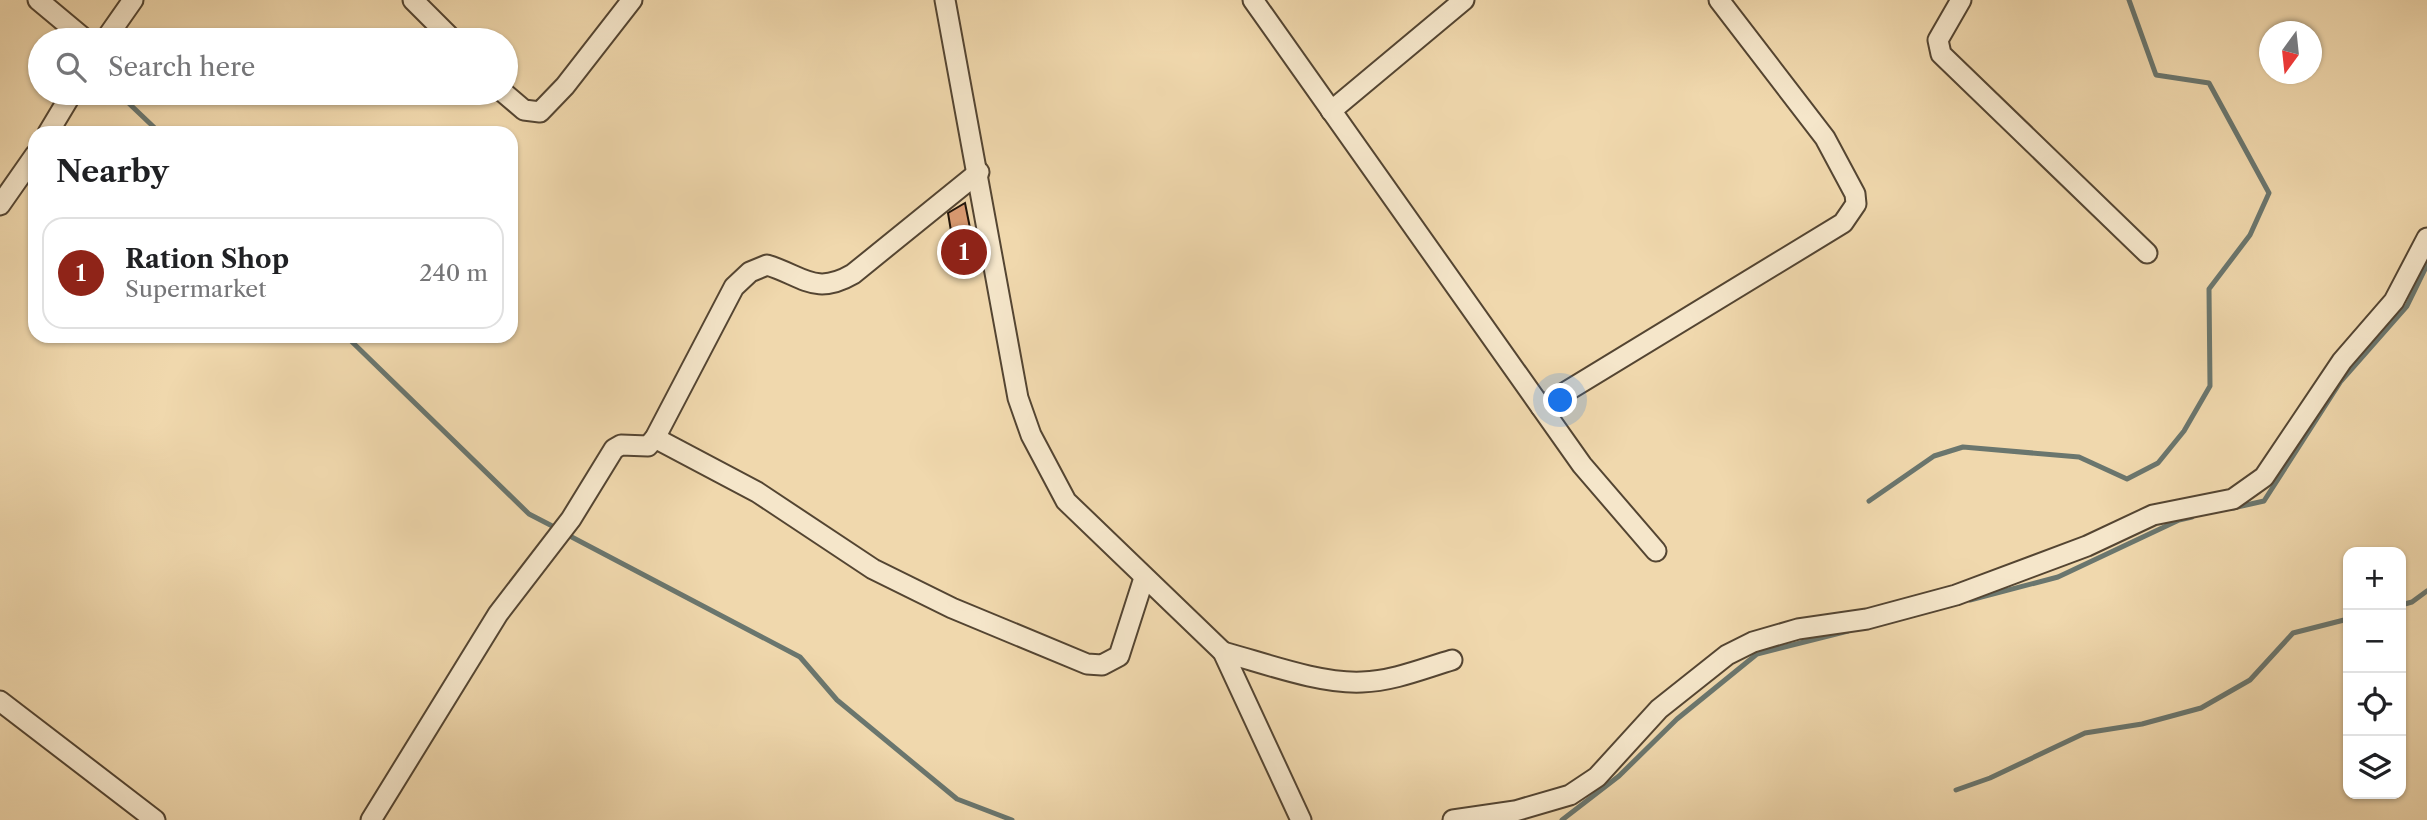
<!DOCTYPE html>
<html lang="en">
<head>
<meta charset="utf-8">
<style>
  body { margin:0; font-family:"Libre Caslon Text",serif; background:#f6f6f6; color:#202124 }
  .controls { position:absolute; right:21px; bottom:21px; display:grid; overflow:hidden; border-radius:14px; box-shadow:0 2px 5px #0004 }
  .controls button { width:63px; height:63px; display:grid; place-items:center; padding:0; border:0; border-bottom:2px solid #e0e0e0; background:#fff; color:#202124; font:35px sans-serif }
  .compass { position:absolute; left:2259px; top:21px; width:63px; height:63px; border-radius:50%; background:#fff; box-shadow:0 2px 5px #0004; rotate:195deg }
  .you { position:absolute; left:1561px; top:401px; width:24px; height:24px; margin:-18px; border:5px solid #fff; border-radius:50%; background:#1a73e8; box-shadow:0 0 0 10px #1a73e833 }
  .badge { display:grid; place-items:center; width:46px; height:46px; border-radius:50%; background:#8f2418; color:#fff; font-size:23px; font-weight:700 }
  .pin { position:absolute; translate:-50% -50%; border:4px solid #fff; box-shadow:0 2px 7px #0006 }
  .list { margin:0; padding:0; list-style:none }
  h2 { display:flex; justify-content:space-between; align-items:center; height:91px; margin:0; padding:0 28px; font-size:30px }
  h2 small { font-size:23px; font-weight:400; color:#757577 }
  .list li { display:grid; grid-template-columns:46px 1fr auto; gap:21px; align-items:center; box-sizing:border-box; height:112px; margin:0 14px 14px; padding:0 14px; border:2px solid #e0e0e0; border-radius:21px }
  .list b { display:block; font-size:26px; white-space:nowrap }
  .list p { margin:0; font-size:23px; white-space:nowrap; color:#757577 }
  .list em { font-size:23px; font-style:normal; color:#757577 }
  .icon { flex:none; width:38px; height:38px; fill:none; stroke:currentColor; stroke-width:2; stroke-linecap:round; stroke-linejoin:round }
  .map { position:relative; flex:none; width:2427px; height:820px; overflow:hidden }
  .search { position:absolute; background:#fff; box-shadow:0 2px 5px #0004; left:28px; top:28px; width:490px; height:77px; display:flex; align-items:center; gap:18px; box-sizing:border-box; padding:0 24px; border-radius:38px; color:#757577; font-size:26px }
  .panel { position:absolute; background:#fff; box-shadow:0 2px 5px #0004; left:28px; top:126px; width:490px; height:217px; border-radius:21px }
  .map>svg:first-child { display:block }
  .lines { fill:none; stroke-linecap:round; stroke-linejoin:round }
  .stream { stroke:#6a766e; stroke-width:5 }
  .building { fill:#db9b72; stroke:#201409; stroke-width:2 }
  .minor-casing { stroke:#544532; stroke-width:23 }
  .minor { stroke:#f5e6ca; stroke-width:19 }
</style>
</head>
<body>
<div class="map">
<svg width="2427" height="820" viewBox="0 0 2427 820">
  <rect width="100%" height="100%" fill="#f0d8ad"/>
  <filter id="stains"><feTurbulence type="fractalNoise" baseFrequency=".00286" numOctaves="4"/><feColorMatrix values="0 0 0 0 .2 0 0 0 0 .09 0 0 0 0 .02 0 0 0 .5 -.17"/></filter>
  <radialGradient id="worn" r=".72"><stop offset=".6" stop-color="#630" stop-opacity="0"/><stop offset="1" stop-color="#630" stop-opacity=".3"/></radialGradient>
  <g class="lines">
    <g class="stream">
      <polyline points="118,93 160,133"/>
      <polyline points="346,336 529,514 558,529"/>
      <polyline points="1869,501 1934,456 1963,447 2079,457 2127,479 2158,463 2184,431 2210,386 2209,289 2250,235 2269,193 2209,83 2156,75 2129,0"/>
      <polyline points="2233,508 2264,501 2341,381 2407,306 2427,265"/>
      <polyline points="566,534 800,657 837,700 957,799 1012,820"/>
      <polyline points="1970,600 2058,577 2179,520 2192,517"/>
      <polyline points="2401,605 2412,602 2427,591"/>
      <polyline points="1956,790 1990,778 2085,733 2142,724 2201,708 2250,680 2293,633 2348,619"/>
      <polyline points="1562,820 1619,776 1677,719 1757,654 1848,631"/>
    </g>
  </g>
  <polygon class="building" points="965,203 970,228 951,231 948,213"/>
  <g class="lines">
    <defs>
      <g id="minor">
        <polyline points="38,0 86,40"/>
        <polyline points="413,0 453,40"/>
        <polyline points="945,0 1018,398 1031,435 1066,501 1223,652 1301,820"/>
        <polyline points="1253,0 1582,465 1656,551"/>
        <polyline points="1961,0 1938,40 1941,54 2147,253"/>
        <polyline points="105,40 133,0"/>
        <polyline points="504,93 524,110 540,112 565,86 632,0"/>
        <polyline points="1331,111 1464,0"/>
        <polyline points="48,133 72,93"/>
        <polyline points="0,205 35,155"/>
        <polyline points="1541,407 1843,223 1856,204 1855,194 1825,138 1719,0"/>
        <polyline points="655,438 757,492 873,569 952,608 1087,664 1102,665 1119,656 1144,578"/>
        <path d="M1223 652C1264 663 1320 684 1362 682 1393 681 1422 669 1452 660"/>
        <polyline points="0,701 155,820"/>
        <path d="M371 820 498 614 571 519 614 449 621 445 648 446 655 438 734 287 750 272 767 265C803 276 815 296 853 274L979 172"/>
        <polyline points="1453,820 1515,811 1570,795 1597,777 1659,709 1727,655 1753,642 1798,629 1867,619 1956,595 2087,546 2153,515 2233,499 2264,477 2342,361 2394,301 2427,238"/>
      </g>
    </defs>
    <use href="#minor" class="minor-casing"/>
    <use href="#minor" class="minor"/>
  </g>
  <rect width="100%" height="100%" filter="url(#stains)"/>
  <rect width="100%" height="100%" fill="url(#worn)"/>
</svg>
<div class="controls">
<button>+</button>
<button>−</button>
<button><svg class="icon" aria-label="locate" viewBox="0 0 24 24"><circle cx="12" cy="12" r="6"/><path d="M12 2v4M12 18v4M2 12h4M18 12h4"/></svg></button>
<button><svg class="icon" aria-label="layers" viewBox="0 0 24 24"><path d="M12 4l9 5-9 5-9-5zM3 14l9 5 9-5"/></svg></button>
</div>
<svg class="compass" viewBox="-18 -18 36 36"><path d="M0-13l5 13h-10z" fill="#e53935"/><path d="M0 13l5-13h-10z" fill="#757577"/></svg>
<div class="you"></div>
<div class="pin badge" style="left:964px;top:252px">1</div>
<div class="search"><svg class="icon" aria-label="search" viewBox="0 0 24 24"><circle cx="10" cy="10" r="6"/><path d="M15 15l6 6"/></svg>Search here</div>
<section class="panel">
<h2>Nearby<small></small></h2>
<ul class="list">
<li><span class="badge">1</span><div><b>Ration Shop</b><p>Supermarket</p></div><em>240 m</em></li>
</ul>
</section>
</div>
</body>
</html>
